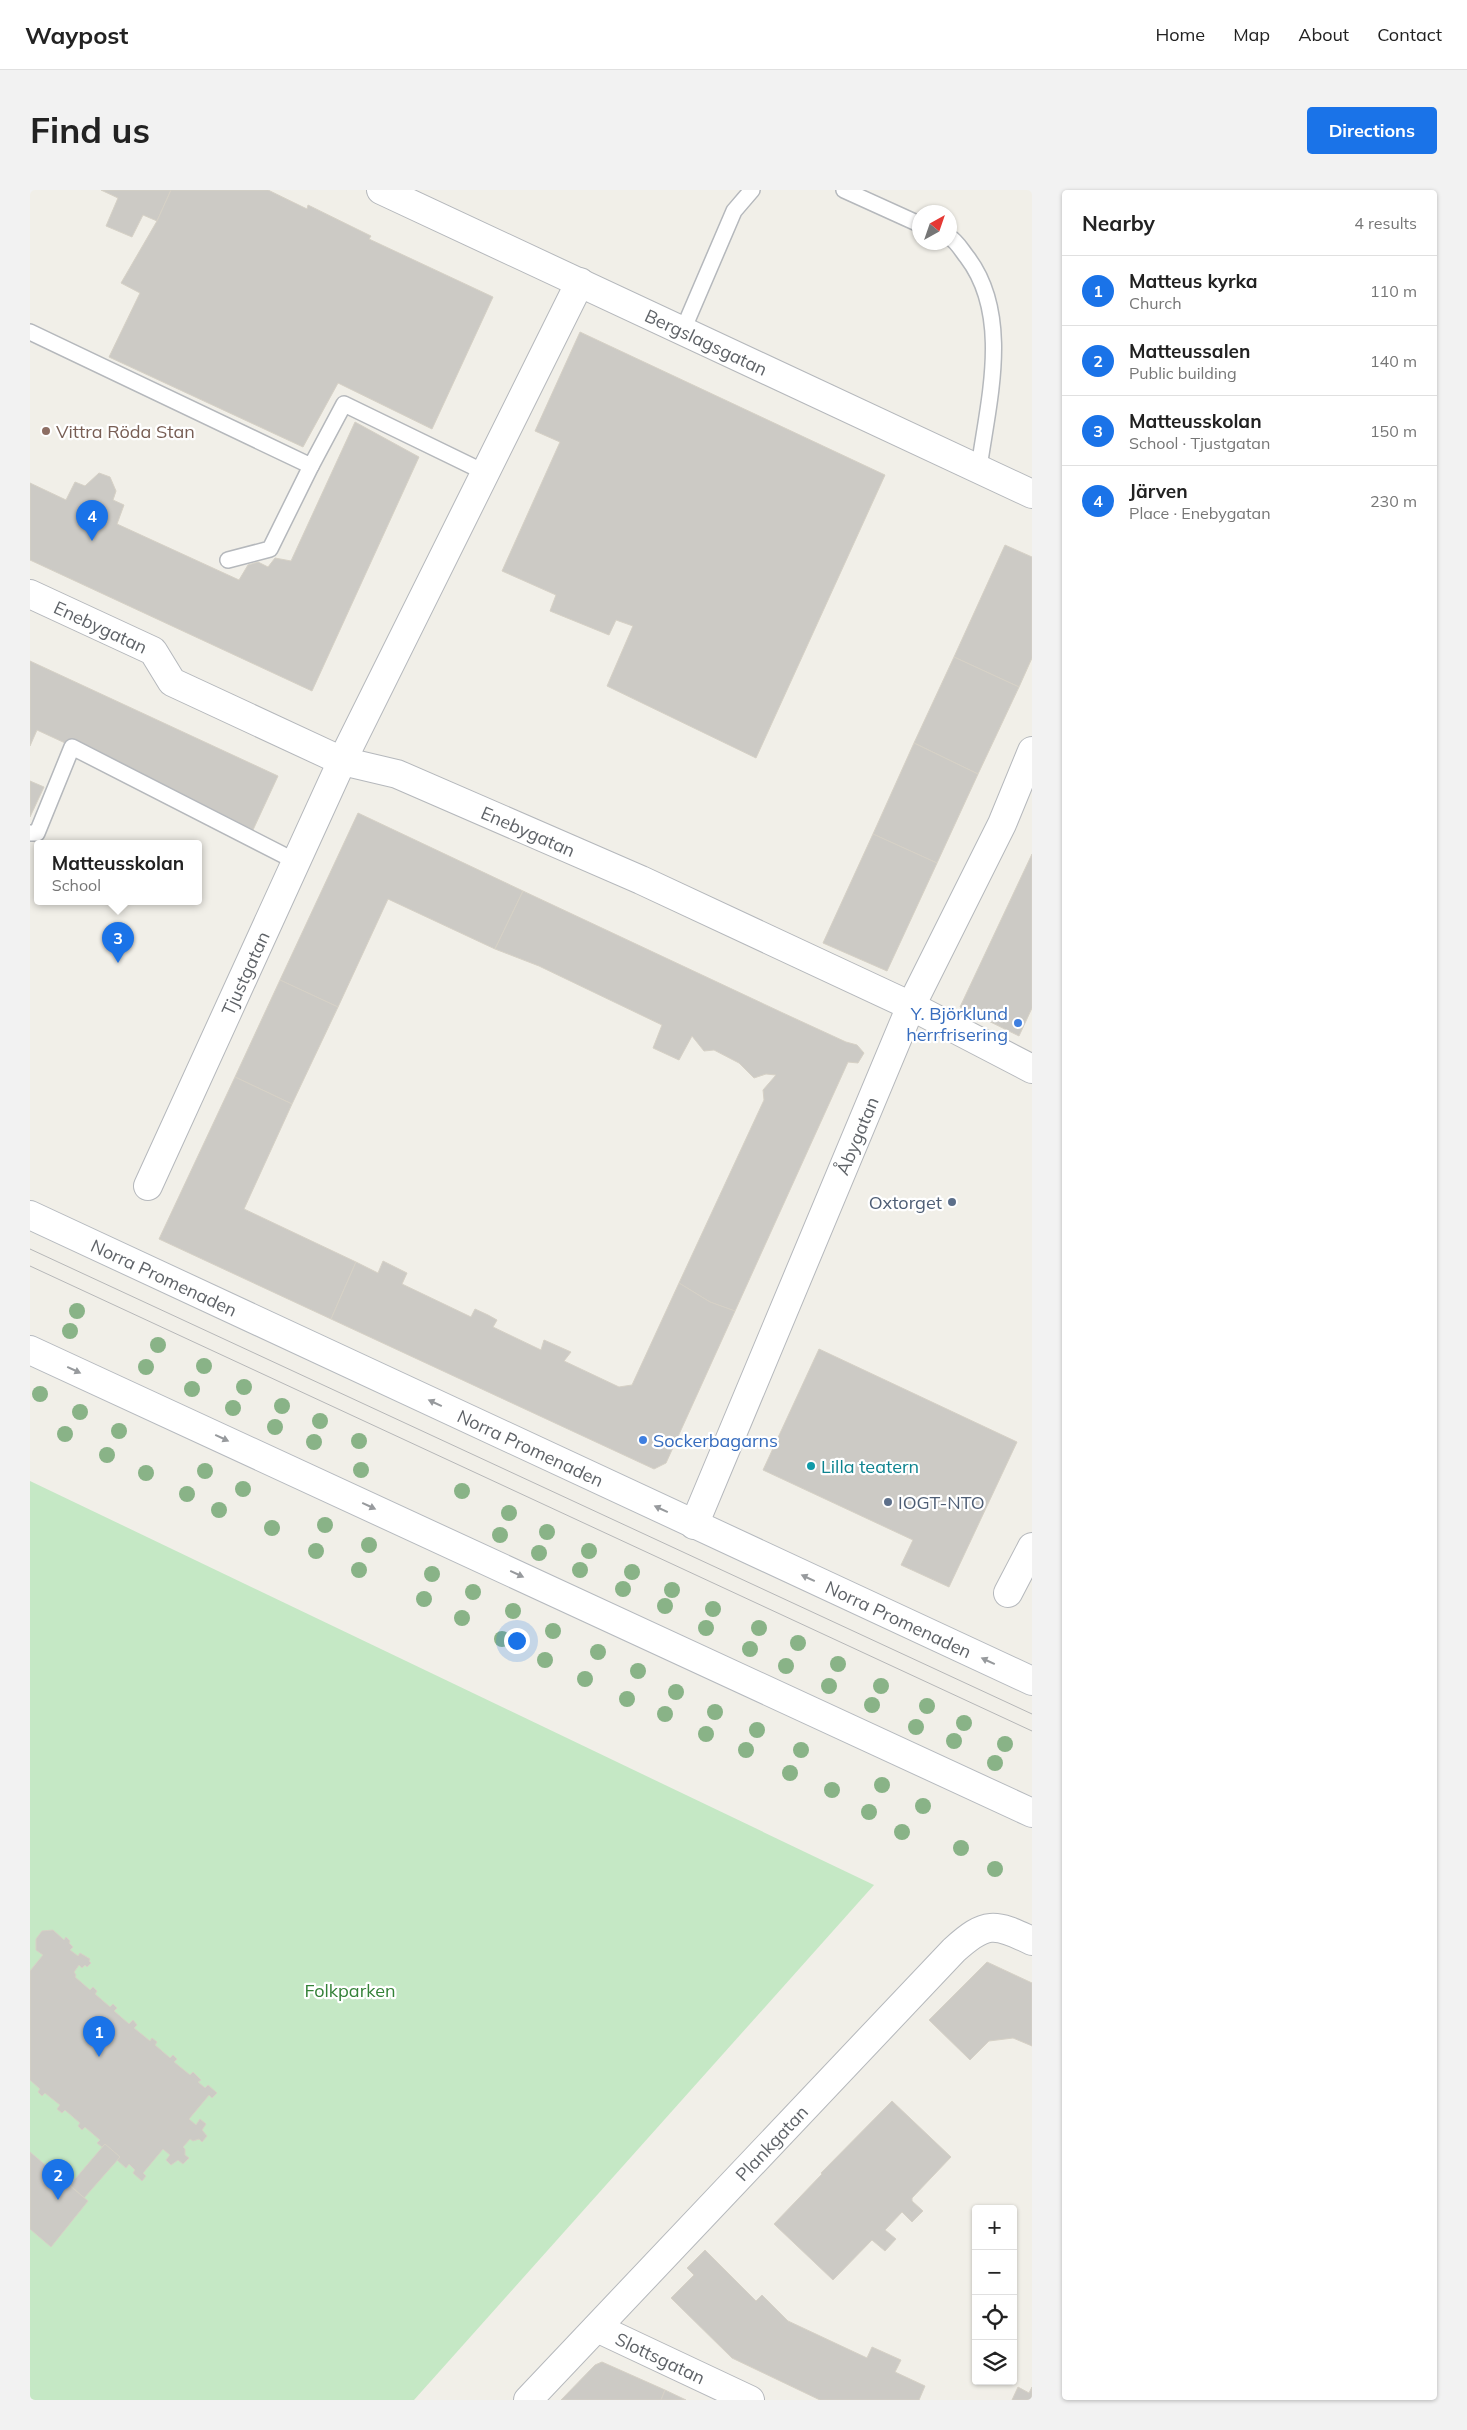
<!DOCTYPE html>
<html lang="en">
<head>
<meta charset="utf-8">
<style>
  body { margin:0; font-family:Mulish,sans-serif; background:#f2f2f2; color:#222 }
  .controls { position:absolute; right:15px; bottom:15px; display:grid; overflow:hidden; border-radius:5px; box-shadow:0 1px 4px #0004 }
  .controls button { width:45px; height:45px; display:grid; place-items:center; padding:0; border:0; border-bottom:1px solid #e0e0e0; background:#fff; color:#222; font:25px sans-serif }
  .compass { position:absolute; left:882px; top:15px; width:45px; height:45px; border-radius:50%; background:#fff; box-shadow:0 1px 4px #0004; rotate:40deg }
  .you { position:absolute; left:486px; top:1450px; width:18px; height:18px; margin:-12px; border:4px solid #fff; border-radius:50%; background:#1a73e8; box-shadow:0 0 0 8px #1a73e833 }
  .badge { display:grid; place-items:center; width:32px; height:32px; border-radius:50%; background:#1a73e8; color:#fff; font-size:16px; font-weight:700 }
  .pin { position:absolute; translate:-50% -41px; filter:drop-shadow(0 1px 2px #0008) }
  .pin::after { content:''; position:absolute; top:26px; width:18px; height:15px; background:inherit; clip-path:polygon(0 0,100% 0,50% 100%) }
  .popup { position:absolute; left:4px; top:650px; width:168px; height:65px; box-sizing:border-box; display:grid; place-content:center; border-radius:5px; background:#fff; filter:drop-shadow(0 1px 4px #0005); font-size:16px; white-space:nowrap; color:#767676 }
  .popup b { font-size:19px; color:#222 }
  .popup::after { content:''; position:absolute; left:50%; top:100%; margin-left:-10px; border:10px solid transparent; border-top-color:#fff }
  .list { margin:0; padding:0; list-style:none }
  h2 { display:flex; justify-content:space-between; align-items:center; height:65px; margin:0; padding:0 20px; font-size:21px }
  h2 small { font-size:16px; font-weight:400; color:#767676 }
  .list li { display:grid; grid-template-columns:32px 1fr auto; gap:15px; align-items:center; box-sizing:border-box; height:70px; padding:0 20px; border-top:1px solid #e0e0e0 }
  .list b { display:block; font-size:19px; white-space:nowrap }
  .list p { margin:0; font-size:16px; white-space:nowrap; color:#767676 }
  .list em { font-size:16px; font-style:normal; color:#767676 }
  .icon { flex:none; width:28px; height:28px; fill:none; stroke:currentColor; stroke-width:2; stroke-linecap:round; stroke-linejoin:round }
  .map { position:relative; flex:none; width:1002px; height:2210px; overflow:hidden; border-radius:5px }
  header { display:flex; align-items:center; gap:30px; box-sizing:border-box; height:70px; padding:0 25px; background:#fff; border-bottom:1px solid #e0e0e0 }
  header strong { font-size:24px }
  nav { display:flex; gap:28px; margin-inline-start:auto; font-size:18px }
  .intro { display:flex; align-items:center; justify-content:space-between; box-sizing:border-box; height:120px; padding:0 30px }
  h1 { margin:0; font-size:35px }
  .button { padding:12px 22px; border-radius:5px; background:#1a73e8; color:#fff; font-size:18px; font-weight:700 }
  main { display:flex; gap:30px; padding:0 30px }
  aside { flex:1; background:#fff; border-radius:5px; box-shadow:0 1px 4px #0004 }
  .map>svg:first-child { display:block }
  .green { fill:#c5e8c5 }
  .building { fill:#cccac5; stroke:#d6d1c6 }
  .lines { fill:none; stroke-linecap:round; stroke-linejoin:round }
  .service-casing { stroke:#b5b8bc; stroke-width:18 }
  .minor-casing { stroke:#b5b8bc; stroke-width:30 }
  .secondary-casing { stroke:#b6babf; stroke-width:30 }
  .service { stroke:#fff; stroke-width:15 }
  .minor { stroke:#fff; stroke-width:28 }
  .secondary { stroke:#fff; stroke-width:28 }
  .tram { stroke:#b6b7b8; stroke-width:1 }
  .tree { fill:#89b387 }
  .oneway { fill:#979a9d }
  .education-dot { fill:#8d6e63; stroke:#fff; stroke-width:2 }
  .shop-dot { fill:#3f7fe0; stroke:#fff; stroke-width:2 }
  .service-dot { fill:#5c6f8a; stroke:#fff; stroke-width:2 }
  .culture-dot { fill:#0f9aa8; stroke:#fff; stroke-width:2 }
  .labels { text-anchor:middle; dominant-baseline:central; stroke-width:4.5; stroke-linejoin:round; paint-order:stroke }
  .street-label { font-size:18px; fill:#5f6368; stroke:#fff }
  .education-label { font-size:18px; fill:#785e54; stroke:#fff; text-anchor:start }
  .shop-label { font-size:18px; fill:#366cbe; stroke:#fff; text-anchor:end }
  .service-label { font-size:18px; fill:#4e5e75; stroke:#fff; text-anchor:end }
  .culture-label { font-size:18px; fill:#0d838f; stroke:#fff; text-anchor:start }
  .park-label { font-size:18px; fill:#348238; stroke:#fff }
</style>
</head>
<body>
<header>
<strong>Waypost</strong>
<nav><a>Home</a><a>Map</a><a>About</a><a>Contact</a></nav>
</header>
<div class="intro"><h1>Find us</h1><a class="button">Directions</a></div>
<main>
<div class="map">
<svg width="1002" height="2210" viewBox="0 0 1002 2210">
  <rect width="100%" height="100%" fill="#f1efe8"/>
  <polygon class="green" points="0,1291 844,1695 384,2210 0,2210"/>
  <g class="building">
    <polygon points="71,0 141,0 127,31 113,25 102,47 76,36 88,8"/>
    <polygon points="141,0 238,0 277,19 278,15 341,46 339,49 463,107 402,239 308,193 273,257 79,167 110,103 91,93 127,31"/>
    <polygon points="550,142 855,285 726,568 577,496 603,436 586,430 579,445 520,421 526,405 472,381 530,252 505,241"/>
    <polygon points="325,232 389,267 282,501 0,370 0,293 36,310 45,292 55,296 69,283 80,287 86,301 83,310 94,315 87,334 209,390 218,375 228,372 238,377 245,368 261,371"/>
    <polygon points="975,355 1002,367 1002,468 989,497 924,467"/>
    <polygon points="924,467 989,497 948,584 884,553"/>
    <polygon points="0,471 248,586 223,640 7,540 0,556"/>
    <polygon points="884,553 948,584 907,673 843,644"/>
    <polygon points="0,591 14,597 0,627"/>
    <polygon points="328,623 493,701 465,759 358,709 308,817 250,790"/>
    <polygon points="843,644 907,673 857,781 793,753"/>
    <polygon points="1002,664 1002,818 989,846 930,817"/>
    <polygon points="493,701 753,823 816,852 827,855 834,863 828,873 818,872 705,1121 680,1112 649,1093 734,910 733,900 746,885 736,884 724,888 709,873 684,860 674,861 662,846 649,870 623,858 632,835 509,776 465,759"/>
    <polygon points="250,790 308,817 262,914 205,887"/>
    <polygon points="205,887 262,914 214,1019 326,1072 301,1129 129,1049"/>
    <polygon points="353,1071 377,1083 372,1094 441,1127 445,1119 458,1125 467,1130 463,1137 511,1160 514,1150 541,1162 534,1171 589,1197 602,1195 649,1093 680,1112 705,1121 636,1273 624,1279 301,1129 326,1072 348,1083"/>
    <polygon points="789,1159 987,1252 919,1397 871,1375 883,1350 733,1280"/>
    <polygon points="23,1740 34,1750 36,1747 40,1751 39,1753 43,1757 40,1760 48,1766 50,1763 60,1769 59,1771 61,1773 57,1777 55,1775 52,1778 49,1775 44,1782 46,1785 45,1787 60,1800 63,1797 67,1801 65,1804 80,1817 83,1814 87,1818 84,1821 99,1834 103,1830 107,1835 104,1838 120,1851 122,1848 127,1852 125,1855 140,1868 143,1865 147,1869 144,1872 160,1885 163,1882 171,1890 168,1892 175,1898 178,1895 187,1903 182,1908 179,1905 159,1929 166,1935 170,1929 176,1934 172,1940 177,1946 172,1952 169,1949 163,1951 160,1949 153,1957 155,1959 155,1965 159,1968 153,1974 148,1970 141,1975 136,1970 140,1965 133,1959 113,1983 116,1986 112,1991 103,1983 105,1980 99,1974 96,1978 87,1970 90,1967 75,1954 72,1957 67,1953 70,1950 55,1937 52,1940 48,1936 50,1933 35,1920 32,1923 27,1919 30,1915 15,1903 12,1906 8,1902 10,1899 0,1890 0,1781 13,1765 6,1760 6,1749 12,1741"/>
    <polygon points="957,1772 1002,1793 1002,1856 983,1848 959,1851 940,1870 899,1830"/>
    <polygon points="862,1911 921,1967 882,2008 882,2011 893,2021 882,2032 872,2022 855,2040 866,2049 855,2061 842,2050 803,2090 744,2034 792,1984 791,1983"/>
    <polygon points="75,1954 90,1967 54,2008 40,1995"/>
    <polygon points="0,1962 58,2011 21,2057 0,2039"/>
    <polygon points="675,2060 726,2111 732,2105 758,2131 837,2168 842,2157 871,2170 865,2182 895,2196 889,2210 790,2210 702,2168 641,2108 664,2085 657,2078"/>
    <polygon points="572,2172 635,2200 631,2210 531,2210 565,2175"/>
    <polygon points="988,2197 999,2203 1002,2197 1002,2210 982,2210"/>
    <polygon points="635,2200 656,2210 631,2210"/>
  </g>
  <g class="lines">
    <defs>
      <g id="service">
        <polyline points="814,0 889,34"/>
        <path d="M919 47C927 51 932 61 937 67 982 126 958 212 949 278"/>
        <polyline points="653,140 704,21 722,0"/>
        <polyline points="0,142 281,276 314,214 456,283"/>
        <polyline points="198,370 240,359 281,276"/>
        <polyline points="0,643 7,643 42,557 267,672"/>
      </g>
      <g id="minor">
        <path id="s1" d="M351 0 1002 304"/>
        <path id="s2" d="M0 404 123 461 142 492 312 571 367 584 611 690 881 816 1002 879"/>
        <path id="s3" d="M118 996 312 571 550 92"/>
        <path id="s4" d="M664 1335 881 816 972 634 1002 561"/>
        <polyline points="978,1403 1002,1357"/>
        <path id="s5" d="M567 2138 720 2210"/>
        <path id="s6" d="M498 2210 924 1760C956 1731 964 1733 1002 1751"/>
      </g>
      <g id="secondary">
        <path id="s7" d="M0 1025 1002 1491"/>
        <polyline points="0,1160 1002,1623"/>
      </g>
    </defs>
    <use href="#service" class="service-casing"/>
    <use href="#minor" class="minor-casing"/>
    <use href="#secondary" class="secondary-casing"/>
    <use href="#service" class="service"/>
    <use href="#minor" class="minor"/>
    <use href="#secondary" class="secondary"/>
    <g class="tram">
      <polyline points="0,1059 1002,1524"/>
      <polyline points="0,1076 1002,1541"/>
    </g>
  </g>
  <g class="tree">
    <circle cx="47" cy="1121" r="8"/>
    <circle cx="40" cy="1141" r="8"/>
    <circle cx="128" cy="1155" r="8"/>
    <circle cx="174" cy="1176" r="8"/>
    <circle cx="116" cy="1177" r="8"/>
    <circle cx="214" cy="1197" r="8"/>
    <circle cx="162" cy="1199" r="8"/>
    <circle cx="10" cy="1204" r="8"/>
    <circle cx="252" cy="1216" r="8"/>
    <circle cx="203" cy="1218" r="8"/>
    <circle cx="50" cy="1222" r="8"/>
    <circle cx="290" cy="1231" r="8"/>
    <circle cx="245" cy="1237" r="8"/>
    <circle cx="89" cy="1241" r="8"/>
    <circle cx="35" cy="1244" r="8"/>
    <circle cx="329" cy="1251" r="8"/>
    <circle cx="284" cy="1252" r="8"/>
    <circle cx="77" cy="1265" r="8"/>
    <circle cx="331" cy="1280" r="8"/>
    <circle cx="175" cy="1281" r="8"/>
    <circle cx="116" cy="1283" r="8"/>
    <circle cx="213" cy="1299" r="8"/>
    <circle cx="432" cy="1301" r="8"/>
    <circle cx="157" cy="1304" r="8"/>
    <circle cx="189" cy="1320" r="8"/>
    <circle cx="479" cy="1323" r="8"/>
    <circle cx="295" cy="1335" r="8"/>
    <circle cx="242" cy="1338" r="8"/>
    <circle cx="517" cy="1342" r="8"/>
    <circle cx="470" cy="1345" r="8"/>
    <circle cx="339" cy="1355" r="8"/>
    <circle cx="286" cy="1361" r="8"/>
    <circle cx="559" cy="1361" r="8"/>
    <circle cx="509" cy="1363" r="8"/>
    <circle cx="329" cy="1380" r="8"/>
    <circle cx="550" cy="1380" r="8"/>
    <circle cx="602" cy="1382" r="8"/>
    <circle cx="402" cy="1384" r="8"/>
    <circle cx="593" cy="1399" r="8"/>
    <circle cx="642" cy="1400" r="8"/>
    <circle cx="443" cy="1402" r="8"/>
    <circle cx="394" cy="1409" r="8"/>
    <circle cx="635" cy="1416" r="8"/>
    <circle cx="683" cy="1419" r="8"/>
    <circle cx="483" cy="1421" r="8"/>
    <circle cx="432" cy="1428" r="8"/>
    <circle cx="676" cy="1438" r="8"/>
    <circle cx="729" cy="1438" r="8"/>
    <circle cx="523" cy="1441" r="8"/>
    <circle cx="472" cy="1449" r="8"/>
    <circle cx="768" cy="1453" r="8"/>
    <circle cx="720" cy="1459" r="8"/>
    <circle cx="568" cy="1462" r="8"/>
    <circle cx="515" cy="1470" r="8"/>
    <circle cx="808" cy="1474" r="8"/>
    <circle cx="756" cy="1476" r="8"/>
    <circle cx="608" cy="1481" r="8"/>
    <circle cx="555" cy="1489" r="8"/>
    <circle cx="799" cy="1496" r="8"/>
    <circle cx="851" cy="1496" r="8"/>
    <circle cx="646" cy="1502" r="8"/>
    <circle cx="597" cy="1509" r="8"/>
    <circle cx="842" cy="1515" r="8"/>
    <circle cx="897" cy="1516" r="8"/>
    <circle cx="685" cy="1522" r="8"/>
    <circle cx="635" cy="1524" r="8"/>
    <circle cx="934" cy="1533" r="8"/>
    <circle cx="886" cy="1537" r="8"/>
    <circle cx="727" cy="1540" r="8"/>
    <circle cx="676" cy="1544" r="8"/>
    <circle cx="924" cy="1551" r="8"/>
    <circle cx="975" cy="1554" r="8"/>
    <circle cx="716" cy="1560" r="8"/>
    <circle cx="771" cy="1560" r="8"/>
    <circle cx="965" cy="1573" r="8"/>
    <circle cx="760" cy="1583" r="8"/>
    <circle cx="852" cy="1595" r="8"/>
    <circle cx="802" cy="1600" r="8"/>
    <circle cx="893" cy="1616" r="8"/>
    <circle cx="839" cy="1622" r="8"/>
    <circle cx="872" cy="1642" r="8"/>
    <circle cx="931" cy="1658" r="8"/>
    <circle cx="965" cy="1679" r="8"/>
  </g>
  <defs><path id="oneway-solid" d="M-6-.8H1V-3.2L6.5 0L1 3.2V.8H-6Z" transform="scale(1.25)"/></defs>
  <g class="oneway">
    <use href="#oneway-solid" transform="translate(44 1180) rotate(25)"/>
    <use href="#oneway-solid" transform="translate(405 1213) rotate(-155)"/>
    <use href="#oneway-solid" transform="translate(192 1248) rotate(25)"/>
    <use href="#oneway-solid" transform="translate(339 1316) rotate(25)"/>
    <use href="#oneway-solid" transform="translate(631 1319) rotate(-155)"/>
    <use href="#oneway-solid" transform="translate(487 1384) rotate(25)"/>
    <use href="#oneway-solid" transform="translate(778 1388) rotate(-155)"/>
    <use href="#oneway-solid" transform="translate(958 1471) rotate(-155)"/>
  </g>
  <circle class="education-dot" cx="16" cy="241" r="5"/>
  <g class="shop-dot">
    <circle cx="988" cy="833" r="5"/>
    <circle cx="613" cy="1250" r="5"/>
  </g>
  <g class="service-dot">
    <circle cx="922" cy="1012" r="5"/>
    <circle cx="858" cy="1312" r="5"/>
  </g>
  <circle class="culture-dot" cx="781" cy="1276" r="5"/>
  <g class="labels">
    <g class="street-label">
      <text stroke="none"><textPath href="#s1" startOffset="359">Bergslagsgatan</textPath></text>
      <text stroke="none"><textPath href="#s2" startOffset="78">Enebygatan</textPath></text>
      <text stroke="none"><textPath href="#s2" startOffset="559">Enebygatan</textPath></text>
      <text stroke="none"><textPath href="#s3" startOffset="234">Tjustgatan</textPath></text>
      <text stroke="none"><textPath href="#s4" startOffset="422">Åbygatan</textPath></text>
      <text stroke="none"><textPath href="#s7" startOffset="148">Norra Promenaden</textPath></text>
      <text stroke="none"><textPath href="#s7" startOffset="552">Norra Promenaden</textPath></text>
      <text stroke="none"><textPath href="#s7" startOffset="958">Norra Promenaden</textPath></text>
      <text stroke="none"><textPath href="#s6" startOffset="354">Plankgatan</textPath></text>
      <text stroke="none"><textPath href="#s5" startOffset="70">Slottsgatan</textPath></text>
    </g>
    <g class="education-label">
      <text x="26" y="241">Vittra Röda Stan</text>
    </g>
    <g class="shop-label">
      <text x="978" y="823">Y. Björklund<tspan x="978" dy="21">herrfrisering</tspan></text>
      <text x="623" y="1250" text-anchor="start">Sockerbagarns</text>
    </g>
    <g class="service-label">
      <text x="912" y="1012">Oxtorget</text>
      <text x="868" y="1312" text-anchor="start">IOGT-NTO</text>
    </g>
    <g class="culture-label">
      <text x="791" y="1276">Lilla teatern</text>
    </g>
    <g class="park-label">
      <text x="320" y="1800">Folkparken</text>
    </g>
  </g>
</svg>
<div class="controls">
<button>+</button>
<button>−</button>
<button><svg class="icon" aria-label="locate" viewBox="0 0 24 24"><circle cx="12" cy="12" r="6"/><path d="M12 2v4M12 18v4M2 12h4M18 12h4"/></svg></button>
<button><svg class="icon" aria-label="layers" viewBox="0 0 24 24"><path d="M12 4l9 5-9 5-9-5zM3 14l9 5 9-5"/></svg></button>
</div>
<svg class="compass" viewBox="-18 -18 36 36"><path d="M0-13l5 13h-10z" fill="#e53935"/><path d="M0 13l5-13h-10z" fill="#767676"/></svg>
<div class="you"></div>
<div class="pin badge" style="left:69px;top:1867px">1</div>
<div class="pin badge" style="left:28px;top:2010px">2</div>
<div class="pin badge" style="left:88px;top:773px">3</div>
<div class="popup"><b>Matteusskolan</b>School</div>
<div class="pin badge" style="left:62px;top:351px">4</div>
</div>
<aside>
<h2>Nearby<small>4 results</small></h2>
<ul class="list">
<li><span class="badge">1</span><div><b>Matteus kyrka</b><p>Church</p></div><em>110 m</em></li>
<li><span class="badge">2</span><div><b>Matteussalen</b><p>Public building</p></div><em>140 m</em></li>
<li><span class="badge">3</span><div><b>Matteusskolan</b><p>School · Tjustgatan</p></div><em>150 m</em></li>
<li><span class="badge">4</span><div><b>Järven</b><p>Place · Enebygatan</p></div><em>230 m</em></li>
</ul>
</aside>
</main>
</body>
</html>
